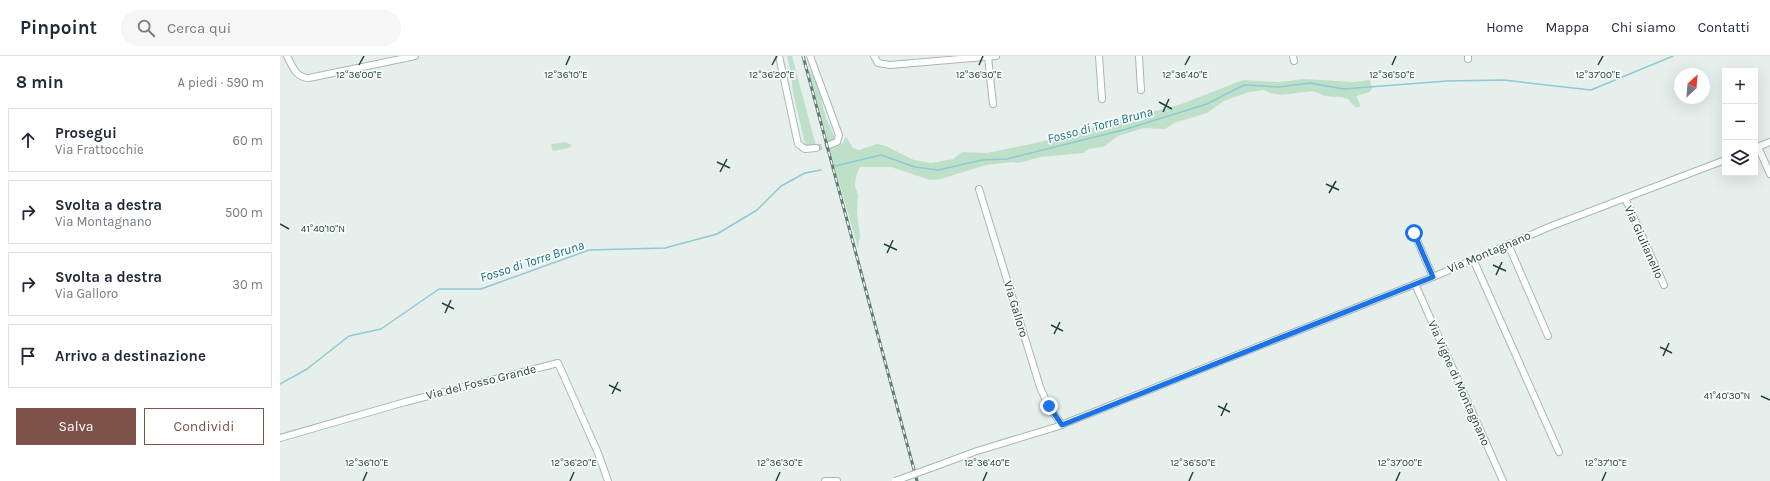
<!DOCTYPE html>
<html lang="it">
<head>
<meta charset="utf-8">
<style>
  body { margin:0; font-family:Karla,sans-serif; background:#f6f6f7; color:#1f2937 }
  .controls { position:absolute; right:12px; top:12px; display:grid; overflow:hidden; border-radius:0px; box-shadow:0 4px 16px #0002 }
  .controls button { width:36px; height:36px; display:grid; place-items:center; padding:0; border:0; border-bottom:1px solid #e0e1e3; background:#fff; color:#1f2937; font:20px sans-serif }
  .compass { position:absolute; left:1394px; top:12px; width:36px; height:36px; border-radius:50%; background:#fff; box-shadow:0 4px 16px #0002; rotate:26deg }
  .stop { position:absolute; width:12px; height:12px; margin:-9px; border:3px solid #1a73e8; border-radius:50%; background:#fff }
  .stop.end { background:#1a73e8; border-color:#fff; box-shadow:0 1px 4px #0008 }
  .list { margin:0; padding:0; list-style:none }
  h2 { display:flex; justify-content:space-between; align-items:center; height:52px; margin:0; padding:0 16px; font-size:17px }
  h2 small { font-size:13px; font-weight:400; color:#747a83 }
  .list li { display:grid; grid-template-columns:26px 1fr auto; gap:12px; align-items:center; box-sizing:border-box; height:64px; margin:0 8px 8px; padding:0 8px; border:1px solid #e0e1e3; border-radius:0px }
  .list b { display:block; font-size:15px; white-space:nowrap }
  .list p { margin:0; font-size:13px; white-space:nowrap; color:#747a83 }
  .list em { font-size:13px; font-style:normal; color:#747a83 }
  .actions { display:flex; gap:8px; padding:12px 16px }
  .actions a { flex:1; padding:9px 0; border:1px solid #7f5249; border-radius:0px; text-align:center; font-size:14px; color:#7f5249 }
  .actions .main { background:#7f5249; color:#fff }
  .icon { flex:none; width:22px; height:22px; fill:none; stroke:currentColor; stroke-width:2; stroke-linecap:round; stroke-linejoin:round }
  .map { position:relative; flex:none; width:1490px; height:425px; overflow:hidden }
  header { display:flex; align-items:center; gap:24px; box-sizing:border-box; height:56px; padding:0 20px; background:#fff; border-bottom:1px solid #e0e1e3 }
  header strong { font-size:19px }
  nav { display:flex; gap:22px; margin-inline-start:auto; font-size:14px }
  .search { width:280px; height:36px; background:#f6f6f7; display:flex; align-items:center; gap:10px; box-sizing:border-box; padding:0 14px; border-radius:22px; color:#747a83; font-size:15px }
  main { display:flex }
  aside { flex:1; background:#fff }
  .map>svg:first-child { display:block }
  .green { fill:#bfe0c8 }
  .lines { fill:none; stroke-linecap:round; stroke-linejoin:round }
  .stream { stroke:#8ec9d4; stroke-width:1.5 }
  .minor-tunnel { stroke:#bfccc8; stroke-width:6; stroke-dasharray:6 3; stroke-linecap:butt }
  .minor-casing { stroke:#a8b8b2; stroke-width:8 }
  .minor { stroke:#fff; stroke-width:6 }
  .rail-casing { stroke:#5f7d75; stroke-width:3 }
  .rail { stroke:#f7fbf9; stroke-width:1.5; stroke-dasharray:4.5; stroke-linecap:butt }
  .minor-bridge-casing { stroke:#a8b8b2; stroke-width:8; stroke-linecap:butt }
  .minor-bridge { stroke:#fff; stroke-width:6 }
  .route { stroke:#1a73e8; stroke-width:5 }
  .ticks { fill:none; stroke:#24423a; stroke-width:1.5 }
  .labels { text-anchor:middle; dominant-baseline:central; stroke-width:3.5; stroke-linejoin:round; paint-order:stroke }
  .street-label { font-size:12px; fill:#24423a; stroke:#f7fbf9 }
  .water-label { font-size:13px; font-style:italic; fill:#1c6f80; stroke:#f7fbf9 }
  .ticks-label { font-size:10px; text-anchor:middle; fill:#24423a; stroke:#f7fbf9; stroke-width:3.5; stroke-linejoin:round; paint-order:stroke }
</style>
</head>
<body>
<header>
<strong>Pinpoint</strong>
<div class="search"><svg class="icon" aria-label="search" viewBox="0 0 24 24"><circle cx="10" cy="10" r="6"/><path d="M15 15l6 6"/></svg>Cerca qui</div>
<nav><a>Home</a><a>Mappa</a><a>Chi siamo</a><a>Contatti</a></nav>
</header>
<main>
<aside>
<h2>8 min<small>A piedi · 590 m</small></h2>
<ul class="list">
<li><svg class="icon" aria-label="ahead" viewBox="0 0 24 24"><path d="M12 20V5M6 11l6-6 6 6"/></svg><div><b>Prosegui</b><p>Via Frattocchie</p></div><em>60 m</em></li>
<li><svg class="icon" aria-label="right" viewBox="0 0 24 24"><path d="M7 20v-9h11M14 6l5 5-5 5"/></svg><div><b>Svolta a destra</b><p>Via Montagnano</p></div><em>500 m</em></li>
<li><svg class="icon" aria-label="right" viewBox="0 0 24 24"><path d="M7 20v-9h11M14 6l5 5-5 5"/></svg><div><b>Svolta a destra</b><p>Via Galloro</p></div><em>30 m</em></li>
<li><svg class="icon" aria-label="arrive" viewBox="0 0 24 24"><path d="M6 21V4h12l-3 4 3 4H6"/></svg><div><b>Arrivo a destinazione</b></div></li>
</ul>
<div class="actions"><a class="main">Salva</a><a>Condividi</a></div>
</aside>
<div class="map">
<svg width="1490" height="425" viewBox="0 0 1490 425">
  <rect width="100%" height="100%" fill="#e6efeb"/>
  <g class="green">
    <polygon points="507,0 512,0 536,90 526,91 525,88 513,37 511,16"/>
    <path d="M528 14C537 18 542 48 545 58 547 67 554 75 555 85L548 87Z"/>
    <polygon points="1025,23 1074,26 1090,24 1092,32 1090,36 1076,40 1080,48 1079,51 1075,51 1068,43 1060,41 1045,40 1033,35 1001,39 990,37 984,34 969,36 944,45 927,57 894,67 885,73 864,72 838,80 823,91 809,93 804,97 761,101 738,107 732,106 706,109 661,123 650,124 611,111 580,111 576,120 575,130 578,139 577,156 580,181 578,192 549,91 563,87 566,80 573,92 579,94 597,88 606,90 634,104 651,107 673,103 682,96 707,97 788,80 823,68 899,49 963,24 998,26"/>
    <polygon points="285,86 292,89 289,92 273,95 271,89 272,88"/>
  </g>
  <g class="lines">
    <g class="stream">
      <polyline points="555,110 601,99 635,111 658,114 702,104 727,103 843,74 927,48 964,29 999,31 1030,27 1063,33 1167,25 1223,24 1311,34 1393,0"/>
      <polyline points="0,328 27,313 69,280 101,273 159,233 201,233 309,194 385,192 437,178 477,154 501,130 525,117 541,114"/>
    </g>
    <polyline class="minor-tunnel" points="536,92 549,89"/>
    <defs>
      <g id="minor">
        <path d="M7 0C12 10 16 22 29 22L135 0"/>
        <polyline points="499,0 518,88 525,93 536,92"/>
        <polyline points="530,0 559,79 557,86 549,89"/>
        <polyline points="594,0 598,7 610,9 716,0"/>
        <polyline points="819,0 822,43"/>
        <polyline points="859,0 861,34"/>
        <polyline points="1013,0 1014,5"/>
        <polyline points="1188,0 1188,3"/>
        <polyline points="708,1 713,48"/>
        <polyline points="1478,91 1490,118"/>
        <polyline points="1475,92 1490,86"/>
        <polyline points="699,133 760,331 768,349 782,369"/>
        <polyline points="1345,142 1384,229"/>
        <polyline points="1134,177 1153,221"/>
        <polyline points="1228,188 1268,280"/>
        <polyline points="1193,203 1279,396"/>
        <polyline points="1135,228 1223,425"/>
        <polyline points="0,382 125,346 278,307 318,397 328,425"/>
        <polyline points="651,412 697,395 776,371 1153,221 1269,171 1445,104"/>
        <polyline points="545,425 557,425"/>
      </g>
    </defs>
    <use href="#minor" class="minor-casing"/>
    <use href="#minor" class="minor"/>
    <defs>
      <polyline id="rail" points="523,0 637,425"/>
    </defs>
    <use href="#rail" class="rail-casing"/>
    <use href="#rail" class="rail"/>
    <defs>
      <polyline id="minor-bridge" points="615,425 651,412"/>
    </defs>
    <use href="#minor-bridge" class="minor-bridge-casing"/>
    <use href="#minor-bridge" class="minor-bridge"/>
  </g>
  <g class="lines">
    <polyline class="route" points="769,350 782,369 1153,221 1134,177"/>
  </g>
  <path class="ticks" d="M79 9 84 0M286 9 290 0M492 9 497 0M699 9 703 0M905 9 910 0M1112 9 1116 0M1318 9 1323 0M879 46 892 53M883 56 889 43M437 106 450 112M440 116 447 103M1046 128 1059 134M1049 137 1056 125M0 168 9 173M604 188 617 194M607 197 613 184M1213 209 1226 215M1216 219 1222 206M162 247 174 253M165 257 171 244M771 269 783 275M774 278 780 266M1380 291 1392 297M1383 300 1389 287M329 329 341 335M332 338 338 326M1481 340 1490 344M938 350 950 356M941 360 947 347M83 425 87 416M290 425 294 416M496 425 500 416M703 425 707 416M909 425 913 416M1116 425 1120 416M1322 425 1326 416"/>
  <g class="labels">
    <g class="street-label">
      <text transform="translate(1364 186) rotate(66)">Via Giulianello</text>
      <text transform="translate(1209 196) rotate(-23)">Via Montagnano</text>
      <text transform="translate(736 253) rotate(73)">Via Galloro</text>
      <text transform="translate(201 326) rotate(-14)">Via del Fosso Grande</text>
      <text transform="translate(1179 327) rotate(66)">Via Vigne di Montagnano</text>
    </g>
    <g class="water-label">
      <text transform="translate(820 69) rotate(-15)">Fosso di Torre Bruna</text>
      <text transform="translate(252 205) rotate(-18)">Fosso di Torre Bruna</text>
    </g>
  </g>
  <g class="ticks-label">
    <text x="79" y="22">12°36'00"E</text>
    <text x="286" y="22">12°36'10"E</text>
    <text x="492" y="22">12°36'20"E</text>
    <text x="699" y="22">12°36'30"E</text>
    <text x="905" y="22">12°36'40"E</text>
    <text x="1112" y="22">12°36'50"E</text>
    <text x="1318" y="22">12°37'00"E</text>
    <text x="43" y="176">41°40'10"N</text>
    <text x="1447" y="343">41°40'30"N</text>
    <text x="87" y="410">12°36'10"E</text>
    <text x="294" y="410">12°36'20"E</text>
    <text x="500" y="410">12°36'30"E</text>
    <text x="707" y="410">12°36'40"E</text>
    <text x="913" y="410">12°36'50"E</text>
    <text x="1120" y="410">12°37'00"E</text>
    <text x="1326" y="410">12°37'10"E</text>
  </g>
</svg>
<div class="controls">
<button>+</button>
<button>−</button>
<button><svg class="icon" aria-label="layers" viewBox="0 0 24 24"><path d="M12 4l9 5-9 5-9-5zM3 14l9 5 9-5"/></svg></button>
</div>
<svg class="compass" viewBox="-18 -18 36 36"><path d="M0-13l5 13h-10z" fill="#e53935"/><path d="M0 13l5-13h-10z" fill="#747a83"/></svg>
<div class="stop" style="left:1134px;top:177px"></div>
<div class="stop end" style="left:769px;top:350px"></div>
</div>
</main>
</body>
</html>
